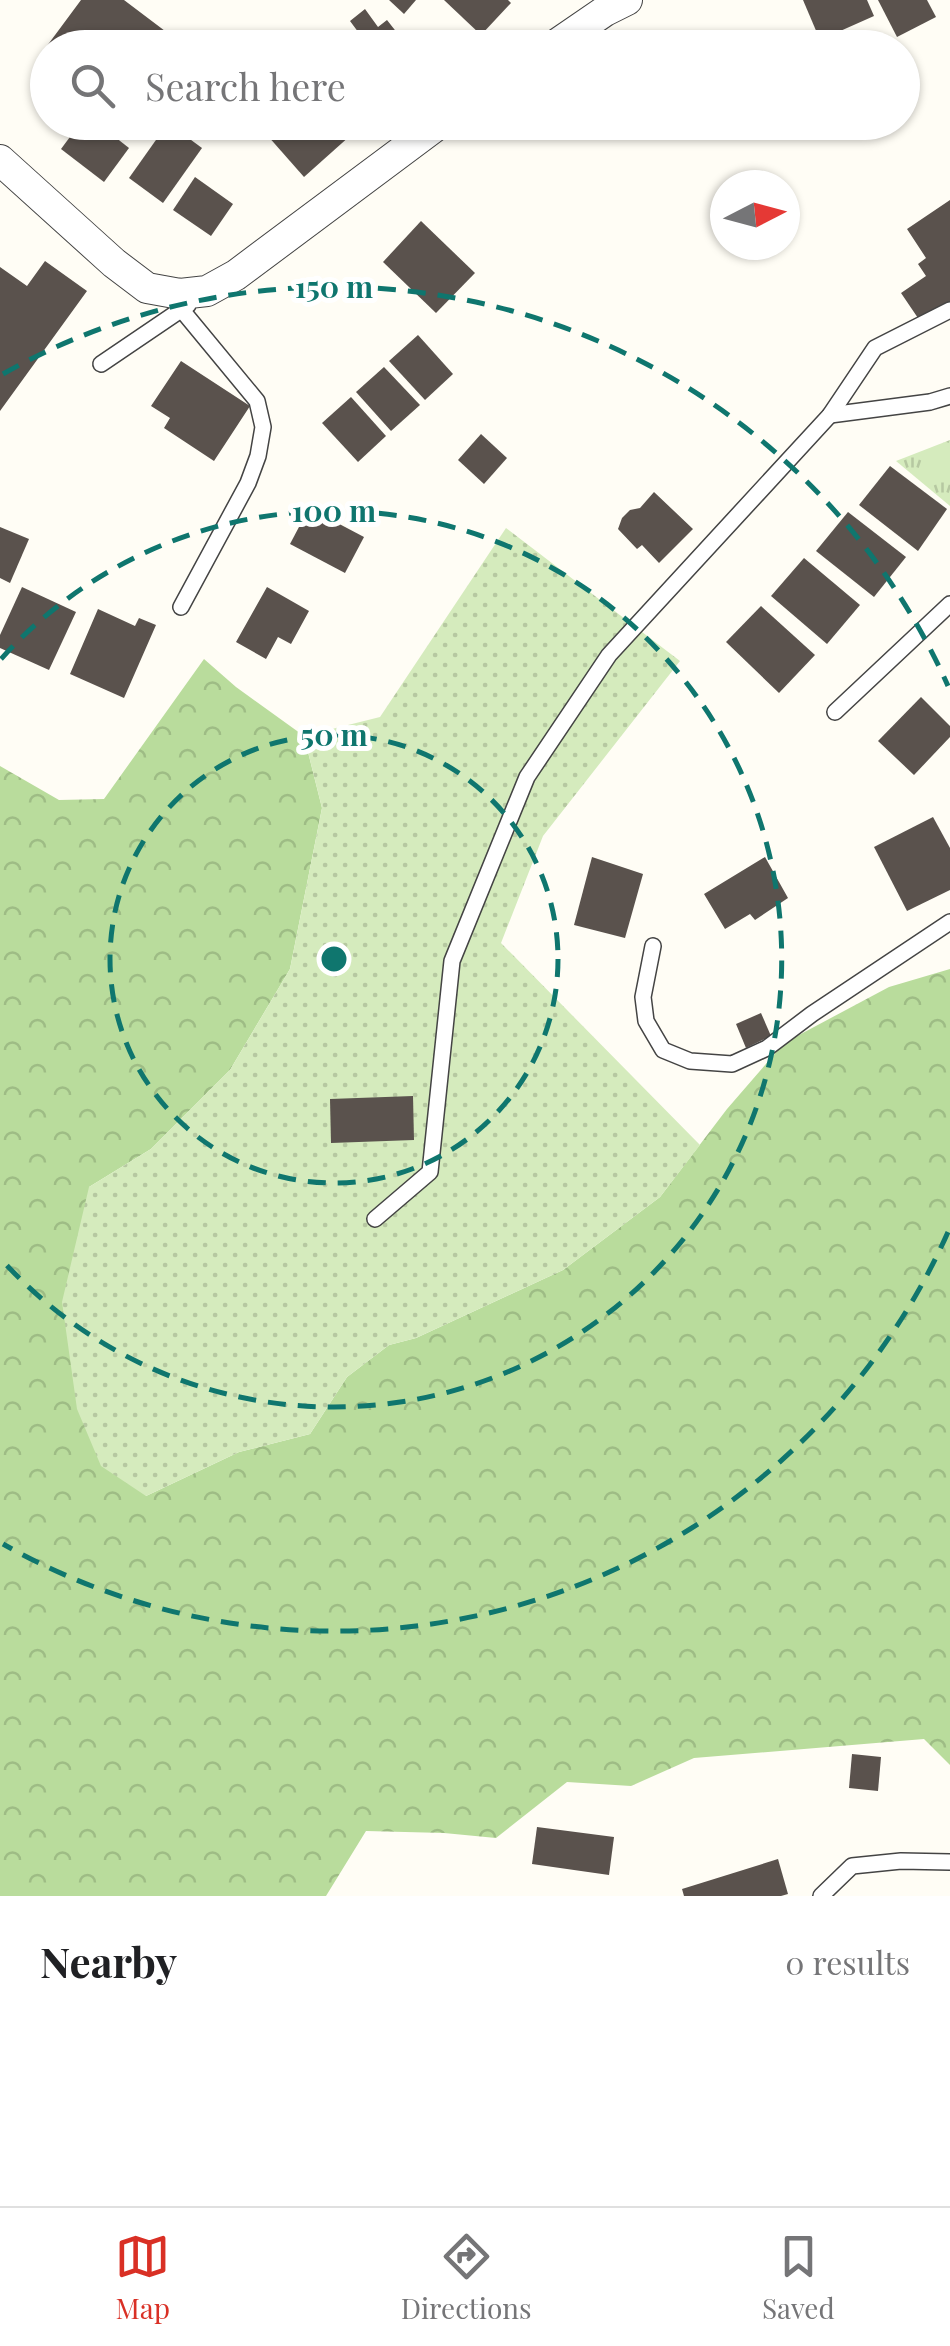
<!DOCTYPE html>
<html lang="en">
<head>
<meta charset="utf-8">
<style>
  body { margin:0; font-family:"Playfair Display",serif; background:#f6f6f6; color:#202124 }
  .compass { position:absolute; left:710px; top:170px; width:90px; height:90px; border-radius:50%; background:#fff; box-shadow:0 2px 8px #0004; rotate:84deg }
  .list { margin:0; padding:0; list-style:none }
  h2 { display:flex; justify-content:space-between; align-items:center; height:130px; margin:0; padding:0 40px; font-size:42px }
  h2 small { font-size:32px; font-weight:400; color:#757577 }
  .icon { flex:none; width:55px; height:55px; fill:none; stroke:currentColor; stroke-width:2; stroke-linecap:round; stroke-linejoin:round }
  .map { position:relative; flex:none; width:950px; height:1896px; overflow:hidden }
  .search { position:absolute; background:#fff; box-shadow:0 2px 8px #0004; left:30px; right:30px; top:30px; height:110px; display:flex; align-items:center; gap:25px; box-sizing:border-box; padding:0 35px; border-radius:55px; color:#757577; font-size:38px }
  .sheet { height:310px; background:#fff }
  nav { display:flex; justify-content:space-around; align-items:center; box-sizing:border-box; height:140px; border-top:2px solid #e0e0e0; background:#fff; font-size:28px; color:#757577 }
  nav a { display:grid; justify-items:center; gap:5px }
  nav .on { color:#d93025 }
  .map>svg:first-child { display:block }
  .grass { fill:url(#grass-tufts) }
  .forest { fill:url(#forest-crowns) }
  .park { fill:url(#park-dots) }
  .building { fill:#5a524d }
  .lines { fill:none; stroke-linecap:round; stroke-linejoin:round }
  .service-casing { stroke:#444; stroke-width:18 }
  .minor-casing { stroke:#444; stroke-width:32 }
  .service { stroke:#fff; stroke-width:15 }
  .minor { stroke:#fff; stroke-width:30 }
  .ring { fill:none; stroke:#0f766e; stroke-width:5; stroke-dasharray:18 12 }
  .centre { fill:#0f766e; stroke:#fff; stroke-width:5 }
  .ring-label { font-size:30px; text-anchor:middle; font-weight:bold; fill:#0f766e; stroke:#fff; stroke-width:10; stroke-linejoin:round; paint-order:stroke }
</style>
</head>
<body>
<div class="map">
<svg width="950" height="1896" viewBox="0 0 950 1896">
  <defs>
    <pattern id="grass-tufts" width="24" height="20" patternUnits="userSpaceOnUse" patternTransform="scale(2.5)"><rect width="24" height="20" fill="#d5ebbd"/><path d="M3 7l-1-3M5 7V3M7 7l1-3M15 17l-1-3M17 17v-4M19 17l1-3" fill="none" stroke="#b6c8a1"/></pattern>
    <pattern id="forest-crowns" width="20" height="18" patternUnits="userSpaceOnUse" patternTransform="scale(2.5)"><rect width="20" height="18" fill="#b9dc9c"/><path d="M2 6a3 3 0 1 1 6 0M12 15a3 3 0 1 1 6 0" fill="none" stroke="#9ebc85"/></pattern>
    <pattern id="park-dots" width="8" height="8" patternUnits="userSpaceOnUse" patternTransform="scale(2.5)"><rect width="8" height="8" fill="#d5ebbd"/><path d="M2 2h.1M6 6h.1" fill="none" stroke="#b6c8a1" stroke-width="1.8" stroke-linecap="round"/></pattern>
  </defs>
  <rect width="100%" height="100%" fill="#fffdf5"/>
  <polygon class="grass" points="950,440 950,506 896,461"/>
  <polygon class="forest" points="204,659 236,687 304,736 322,808 290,969 230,1070 151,1149 89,1187 146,1496 239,1452 310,1434 347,1377 389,1345 416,1338 563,1270 660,1197 727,1109 784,1043 889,987 950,969 950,1765 924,1739 694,1758 631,1786 567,1782 496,1838 444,1833 366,1831 326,1896 0,1896 0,766 59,800 104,799"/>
  <polygon class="park" points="506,528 680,661 543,836 501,943 700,1145 660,1197 563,1270 416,1338 389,1345 347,1377 310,1434 239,1452 146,1496 101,1466 77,1409 62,1302 89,1187 151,1149 230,1070 290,969 322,808 304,736 380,717"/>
  <g class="building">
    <polygon points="81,0 124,0 165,31 152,48 48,48 48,59 41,54"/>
    <polygon points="389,0 416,0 404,14"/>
    <polygon points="444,0 508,0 511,3 481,35"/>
    <polygon points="803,0 867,0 874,16 820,40"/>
    <polygon points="878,0 927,0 936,17 897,37"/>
    <polygon points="365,9 378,27 387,20 409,48 370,48 350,21"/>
    <polygon points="81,122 96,122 129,148 104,182 61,149"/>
    <polygon points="281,122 340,122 351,135 304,177 267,135"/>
    <polygon points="168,123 202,148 163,203 129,178"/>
    <polygon points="195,177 233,204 211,236 173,210"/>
    <polygon points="950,200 950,301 920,321 901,293 926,276 918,264 926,258 907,229"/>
    <polygon points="421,221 475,273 436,313 383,262"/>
    <polygon points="45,261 87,291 0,411 0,267 27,286"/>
    <polygon points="418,335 453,374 425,400 389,361"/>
    <polygon points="181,361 250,406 214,461 164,428 170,418 151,406"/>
    <polygon points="384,367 420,405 391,431 356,392"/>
    <polygon points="351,397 386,436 358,462 322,423"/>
    <polygon points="481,434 507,458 484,484 458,460"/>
    <polygon points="890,466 947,509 918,551 859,505"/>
    <polygon points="654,492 693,529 659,563 642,545 637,549 618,529 622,518 630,510 640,508"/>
    <polygon points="309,508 364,537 345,573 290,544"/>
    <polygon points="848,512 906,557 874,597 816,551"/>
    <polygon points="0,527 29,539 10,583 0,578"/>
    <polygon points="804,558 860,605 827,644 771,596"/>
    <polygon points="22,587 76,612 49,670 0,648 0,635"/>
    <polygon points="267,587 309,611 291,644 278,637 266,659 236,642"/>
    <polygon points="761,606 815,655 779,693 726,642"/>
    <polygon points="98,609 135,626 139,618 156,625 124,698 70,674"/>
    <polygon points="921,697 950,726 950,737 914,775 878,741"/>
    <polygon points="933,817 950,848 950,890 907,911 874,847"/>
    <polygon points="592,857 643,874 625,938 574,925"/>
    <polygon points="765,857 788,898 755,920 750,914 725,929 704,894"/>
    <polygon points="761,1013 771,1036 746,1048 736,1024"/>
    <polygon points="413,1096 414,1140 331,1143 330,1099"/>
    <polygon points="852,1754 881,1757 878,1791 849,1788"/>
    <polygon points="537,1827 614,1837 609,1875 532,1864"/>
    <polygon points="778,1859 788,1894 781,1896 684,1896 682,1889"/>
  </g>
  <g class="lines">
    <defs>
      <g id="service">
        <polyline points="101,364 188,305"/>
        <polyline points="830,415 930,402 950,396"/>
        <polyline points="181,607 248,483 258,456 263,427 257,401 181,309"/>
        <polyline points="835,712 950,604"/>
        <polyline points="653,946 643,997 646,1021 663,1050 690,1061 732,1064 767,1048 812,1014 950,922"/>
        <polyline points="375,1219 430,1172 452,961 527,777 609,655 830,415 875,348 950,310"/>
        <polyline points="821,1896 852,1866 901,1861 950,1862"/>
      </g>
      <g id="minor">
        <polyline points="551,48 605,11 627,0"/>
        <polyline points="0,160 114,263 147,288 180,294 207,291 236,275 441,122"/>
      </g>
    </defs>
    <use href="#service" class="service-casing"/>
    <use href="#minor" class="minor-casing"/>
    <use href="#service" class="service"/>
    <use href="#minor" class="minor"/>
  </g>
  <g class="ring">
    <circle cx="334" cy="959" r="224"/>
    <path d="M1 659A448 448 0 1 1 1 1259"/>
    <path d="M948 1232A672 672 0 0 1 3 1544M3 374A672 672 0 0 1 948 686"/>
  </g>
  <circle cx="334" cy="959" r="15" class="centre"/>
  <g class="ring-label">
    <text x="334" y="298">150 m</text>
    <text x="334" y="522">100 m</text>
    <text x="334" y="746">50 m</text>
  </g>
</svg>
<svg class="compass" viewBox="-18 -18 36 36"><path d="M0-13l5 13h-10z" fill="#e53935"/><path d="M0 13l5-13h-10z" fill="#757577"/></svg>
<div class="search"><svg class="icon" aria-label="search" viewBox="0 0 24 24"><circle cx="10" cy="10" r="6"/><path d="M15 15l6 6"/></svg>Search here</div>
</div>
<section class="sheet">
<h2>Nearby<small>0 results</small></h2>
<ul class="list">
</ul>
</section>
<nav>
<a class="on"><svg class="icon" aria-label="map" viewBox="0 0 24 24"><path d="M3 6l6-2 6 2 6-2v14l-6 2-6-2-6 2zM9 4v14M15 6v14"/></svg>Map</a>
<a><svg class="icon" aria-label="directions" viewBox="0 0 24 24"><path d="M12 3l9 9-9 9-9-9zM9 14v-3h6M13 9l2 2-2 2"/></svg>Directions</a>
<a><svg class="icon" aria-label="saved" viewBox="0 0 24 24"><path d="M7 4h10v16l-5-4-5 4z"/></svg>Saved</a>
</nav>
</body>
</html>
